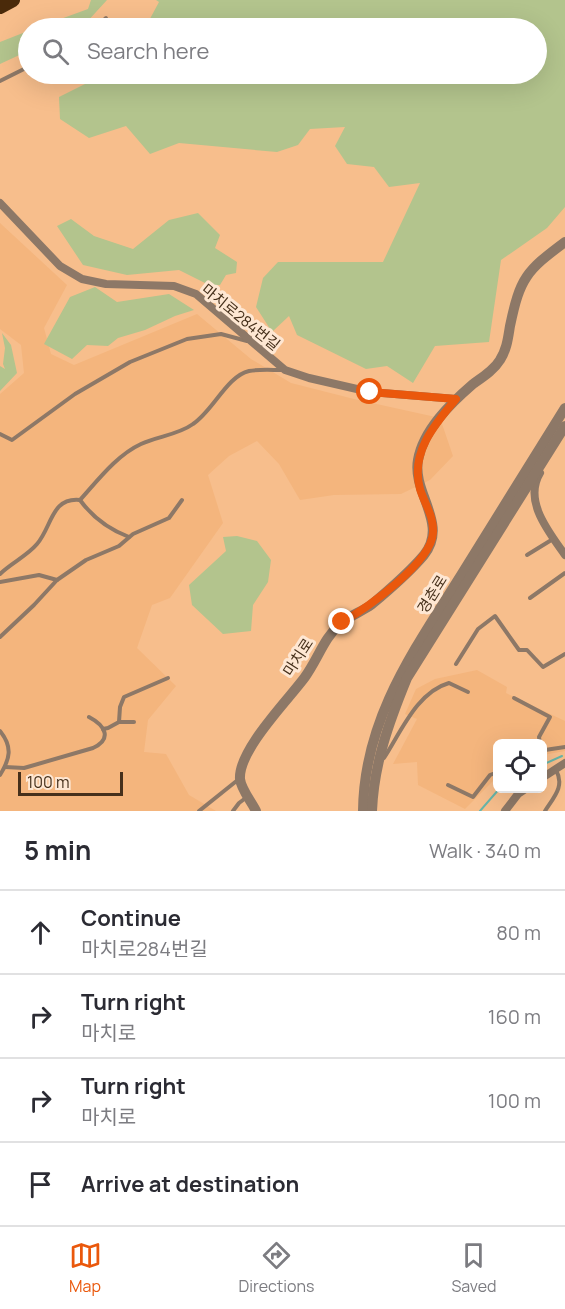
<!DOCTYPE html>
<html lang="en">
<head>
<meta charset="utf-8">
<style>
  body { margin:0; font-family:Manrope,"Noto Sans KR",sans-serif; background:#f7f7f7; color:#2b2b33 }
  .controls { position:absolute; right:18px; bottom:18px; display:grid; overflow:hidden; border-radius:9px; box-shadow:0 6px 24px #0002 }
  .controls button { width:54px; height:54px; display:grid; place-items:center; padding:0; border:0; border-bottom:2px solid #e1e1e2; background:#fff; color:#2b2b33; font:30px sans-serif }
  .scale { position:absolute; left:18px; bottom:15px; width:105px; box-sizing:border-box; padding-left:6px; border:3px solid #46301b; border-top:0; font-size:16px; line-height:21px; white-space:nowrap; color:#46301b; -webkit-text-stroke:4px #fee7d3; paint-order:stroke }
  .stop { position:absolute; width:18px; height:18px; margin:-14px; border:4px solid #ea580c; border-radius:50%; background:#fff }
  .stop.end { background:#ea580c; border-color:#fff; box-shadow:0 2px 6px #0008 }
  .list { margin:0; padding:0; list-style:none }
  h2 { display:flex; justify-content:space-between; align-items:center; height:78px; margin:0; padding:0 24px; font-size:26px }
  h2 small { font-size:20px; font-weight:400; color:#7c7c81 }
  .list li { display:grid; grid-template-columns:39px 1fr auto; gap:18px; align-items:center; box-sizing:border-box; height:84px; padding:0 24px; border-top:2px solid #e1e1e2 }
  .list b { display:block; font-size:22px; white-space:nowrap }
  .list p { margin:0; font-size:20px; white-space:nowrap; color:#7c7c81 }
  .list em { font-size:20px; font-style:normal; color:#7c7c81 }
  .icon { flex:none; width:33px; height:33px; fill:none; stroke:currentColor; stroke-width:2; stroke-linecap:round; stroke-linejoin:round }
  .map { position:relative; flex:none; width:565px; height:811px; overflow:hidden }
  .search { position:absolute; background:#fff; box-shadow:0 6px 24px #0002; left:18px; right:18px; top:18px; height:66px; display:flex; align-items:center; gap:15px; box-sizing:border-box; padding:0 21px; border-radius:33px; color:#7c7c81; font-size:22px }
  .sheet { height:414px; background:#fff }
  nav { display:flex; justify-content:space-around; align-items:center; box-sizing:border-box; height:84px; border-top:2px solid #e1e1e2; background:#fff; font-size:16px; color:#7c7c81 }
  nav a { display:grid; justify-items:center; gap:3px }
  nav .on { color:#ea580c }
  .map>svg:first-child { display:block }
  .built { fill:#f4b57d }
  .green { fill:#b3c48d }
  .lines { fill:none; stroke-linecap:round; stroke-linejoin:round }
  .stream { stroke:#67b5a9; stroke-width:2 }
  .service { stroke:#8d7867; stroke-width:4 }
  .minor { stroke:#8d7867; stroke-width:8 }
  .tertiary { stroke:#8d7867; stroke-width:10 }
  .trunk { stroke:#4a2a0a; stroke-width:14 }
  .route { stroke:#ea580c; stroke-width:8 }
  .labels { text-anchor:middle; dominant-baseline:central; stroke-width:6; stroke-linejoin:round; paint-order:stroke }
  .street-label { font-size:15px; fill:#46301b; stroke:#fee7d3 }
</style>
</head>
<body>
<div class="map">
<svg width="565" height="811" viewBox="0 0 565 811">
  <rect width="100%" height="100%" fill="#f7be8c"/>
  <g class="built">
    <polygon points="0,223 67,285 44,328 51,354 74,365 197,314 251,359 291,383 354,399 440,418 453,456 430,480 401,494 334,495 300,500 279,464 257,441 229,456 208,475 223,523 170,598 152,605 137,648 176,686 148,720 144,752 166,754 189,795 216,811 0,811 0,394 24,373 21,345 0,329"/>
    <polygon points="477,670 507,687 506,693 565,721 565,751 543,755 542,744 498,744 497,777 465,809 418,785 417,762 393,764 417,719 405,714 416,689 435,679"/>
  </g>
  <g class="green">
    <polygon points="91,0 107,0 85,24 75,28 36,28 88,9"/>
    <polygon points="156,0 565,0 565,207 547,228 501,260 489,342 435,346 413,383 387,366 366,369 297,335 289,316 272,332 256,307 263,278 278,262 383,262 420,183 389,187 374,167 347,164 335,146 345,127 310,129 298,145 277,152 179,143 150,154 126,126 89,138 60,119 59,97 105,74 536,74 536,28 145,28 159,2"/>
    <polygon points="28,31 28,51 0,64 0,42"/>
    <polygon points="198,213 220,235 215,248 237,262 236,273 226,275 220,285 209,285 179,270 127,275 83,265 57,226 71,219 94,236 133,249 169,220"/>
    <polygon points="95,287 117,302 169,294 194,310 175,316 145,330 118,338 108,346 87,345 72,359 44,344 70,297"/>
    <polygon points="2,333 11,345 17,373 0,391 0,366 5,369 3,364 5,348"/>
    <polygon points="237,536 257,541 271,560 268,582 253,605 251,631 223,634 192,605 189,585 226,551 223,537"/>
  </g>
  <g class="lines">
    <g class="stream">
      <polyline points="542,765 562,756"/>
      <polyline points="480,811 500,788"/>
    </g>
    <g class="service">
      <polyline points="95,28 106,18"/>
      <polyline points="0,81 28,67"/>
      <polyline points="0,434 12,440 75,394 130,362 187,339 221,334 247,341"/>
      <path d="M80 500C98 480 117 455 141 444 158 436 178 435 193 424 213 411 227 376 249 371 259 369 271 370 282 370"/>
      <path d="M80 500C93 518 108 529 129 537"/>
      <polyline points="527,555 553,539"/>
      <path d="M0 574C11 563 27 556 37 544 52 527 51 497 80 500"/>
      <polyline points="0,582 39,575 57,580"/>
      <polyline points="530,598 565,573"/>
      <polyline points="0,637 34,605 57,580 86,560 119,546 133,534 169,518 182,500"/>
      <polyline points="456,664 478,629 495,616 519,650 527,650 543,667 565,654"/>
      <polyline points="514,698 550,717 539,737 540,744"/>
      <polyline points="119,722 134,722"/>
      <polyline points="103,729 108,728 119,722 120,707 124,697 168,678"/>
      <path d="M0 731C13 747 10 759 0 775"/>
      <polyline points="542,748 545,750 565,747"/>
      <path d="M384 758C401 732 417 692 449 683L468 692"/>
      <path d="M5 767 24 768 93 748C112 739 106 726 89 717"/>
      <polyline points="448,785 473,797 490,775 498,772"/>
      <polyline points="199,811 239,779"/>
      <polyline points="233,811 239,803 247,797"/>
      <path d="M545 811C554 797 565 786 556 770"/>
    </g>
    <g class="minor">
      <polyline points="0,203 60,266 82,279 106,284 174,286 196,294 285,370 309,378 370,392 456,399"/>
      <path d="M540 473C523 501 549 532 565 555"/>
      <polyline points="542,778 565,763"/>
      <polyline points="505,811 518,794 527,788"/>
    </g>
    <g class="tertiary">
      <path d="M256 811C251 801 241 789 240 779 238 750 289 699 305 677 318 659 324 638 340 624 349 616 361 612 371 605 389 590 409 573 424 555 449 524 412 493 418 460 423 430 451 403 473 384 483 377 494 370 500 360 507 349 508 338 510 326 520 278 526 271 565 242"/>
      <path d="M363 811C364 715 418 645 466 567 499 514 532 461 565 408"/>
      <path d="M372 811C374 763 389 722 407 678L565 426"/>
    </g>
    <polyline class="trunk" points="0,7 13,0"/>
  </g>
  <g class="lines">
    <path class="route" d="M342 622C367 608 431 563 433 533 434 516 425 505 420 489 410 453 434 425 456 399L370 392"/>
  </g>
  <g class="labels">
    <g class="street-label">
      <text transform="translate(241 317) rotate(39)">마치로284번길</text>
      <text transform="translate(432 594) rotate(-58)">경춘로</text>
      <text transform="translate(298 657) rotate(-57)">마치로</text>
    </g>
  </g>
</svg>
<div class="controls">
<button><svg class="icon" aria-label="locate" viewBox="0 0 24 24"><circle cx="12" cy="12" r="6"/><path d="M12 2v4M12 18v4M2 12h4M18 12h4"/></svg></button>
</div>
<div class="scale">100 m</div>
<div class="stop" style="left:370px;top:392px"></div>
<div class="stop end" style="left:342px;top:622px"></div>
<div class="search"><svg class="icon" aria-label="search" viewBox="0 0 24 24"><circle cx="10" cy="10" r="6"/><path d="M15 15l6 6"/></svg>Search here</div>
</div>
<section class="sheet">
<h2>5 min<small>Walk · 340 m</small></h2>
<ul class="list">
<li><svg class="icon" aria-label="ahead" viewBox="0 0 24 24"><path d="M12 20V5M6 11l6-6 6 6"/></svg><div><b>Continue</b><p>마치로284번길</p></div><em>80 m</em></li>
<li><svg class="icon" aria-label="right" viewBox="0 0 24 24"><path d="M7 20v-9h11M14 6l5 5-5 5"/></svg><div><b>Turn right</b><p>마치로</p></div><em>160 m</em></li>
<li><svg class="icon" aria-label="right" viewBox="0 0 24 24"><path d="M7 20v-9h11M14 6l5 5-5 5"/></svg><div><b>Turn right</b><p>마치로</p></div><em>100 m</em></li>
<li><svg class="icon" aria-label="arrive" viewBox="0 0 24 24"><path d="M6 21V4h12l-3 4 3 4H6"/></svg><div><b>Arrive at destination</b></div></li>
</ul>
</section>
<nav>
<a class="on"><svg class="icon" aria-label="map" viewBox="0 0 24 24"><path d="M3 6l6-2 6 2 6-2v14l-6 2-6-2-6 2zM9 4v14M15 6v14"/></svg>Map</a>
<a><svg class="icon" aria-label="directions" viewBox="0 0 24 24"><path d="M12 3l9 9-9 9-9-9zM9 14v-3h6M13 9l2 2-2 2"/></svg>Directions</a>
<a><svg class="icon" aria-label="saved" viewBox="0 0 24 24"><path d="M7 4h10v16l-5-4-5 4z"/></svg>Saved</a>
</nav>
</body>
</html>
